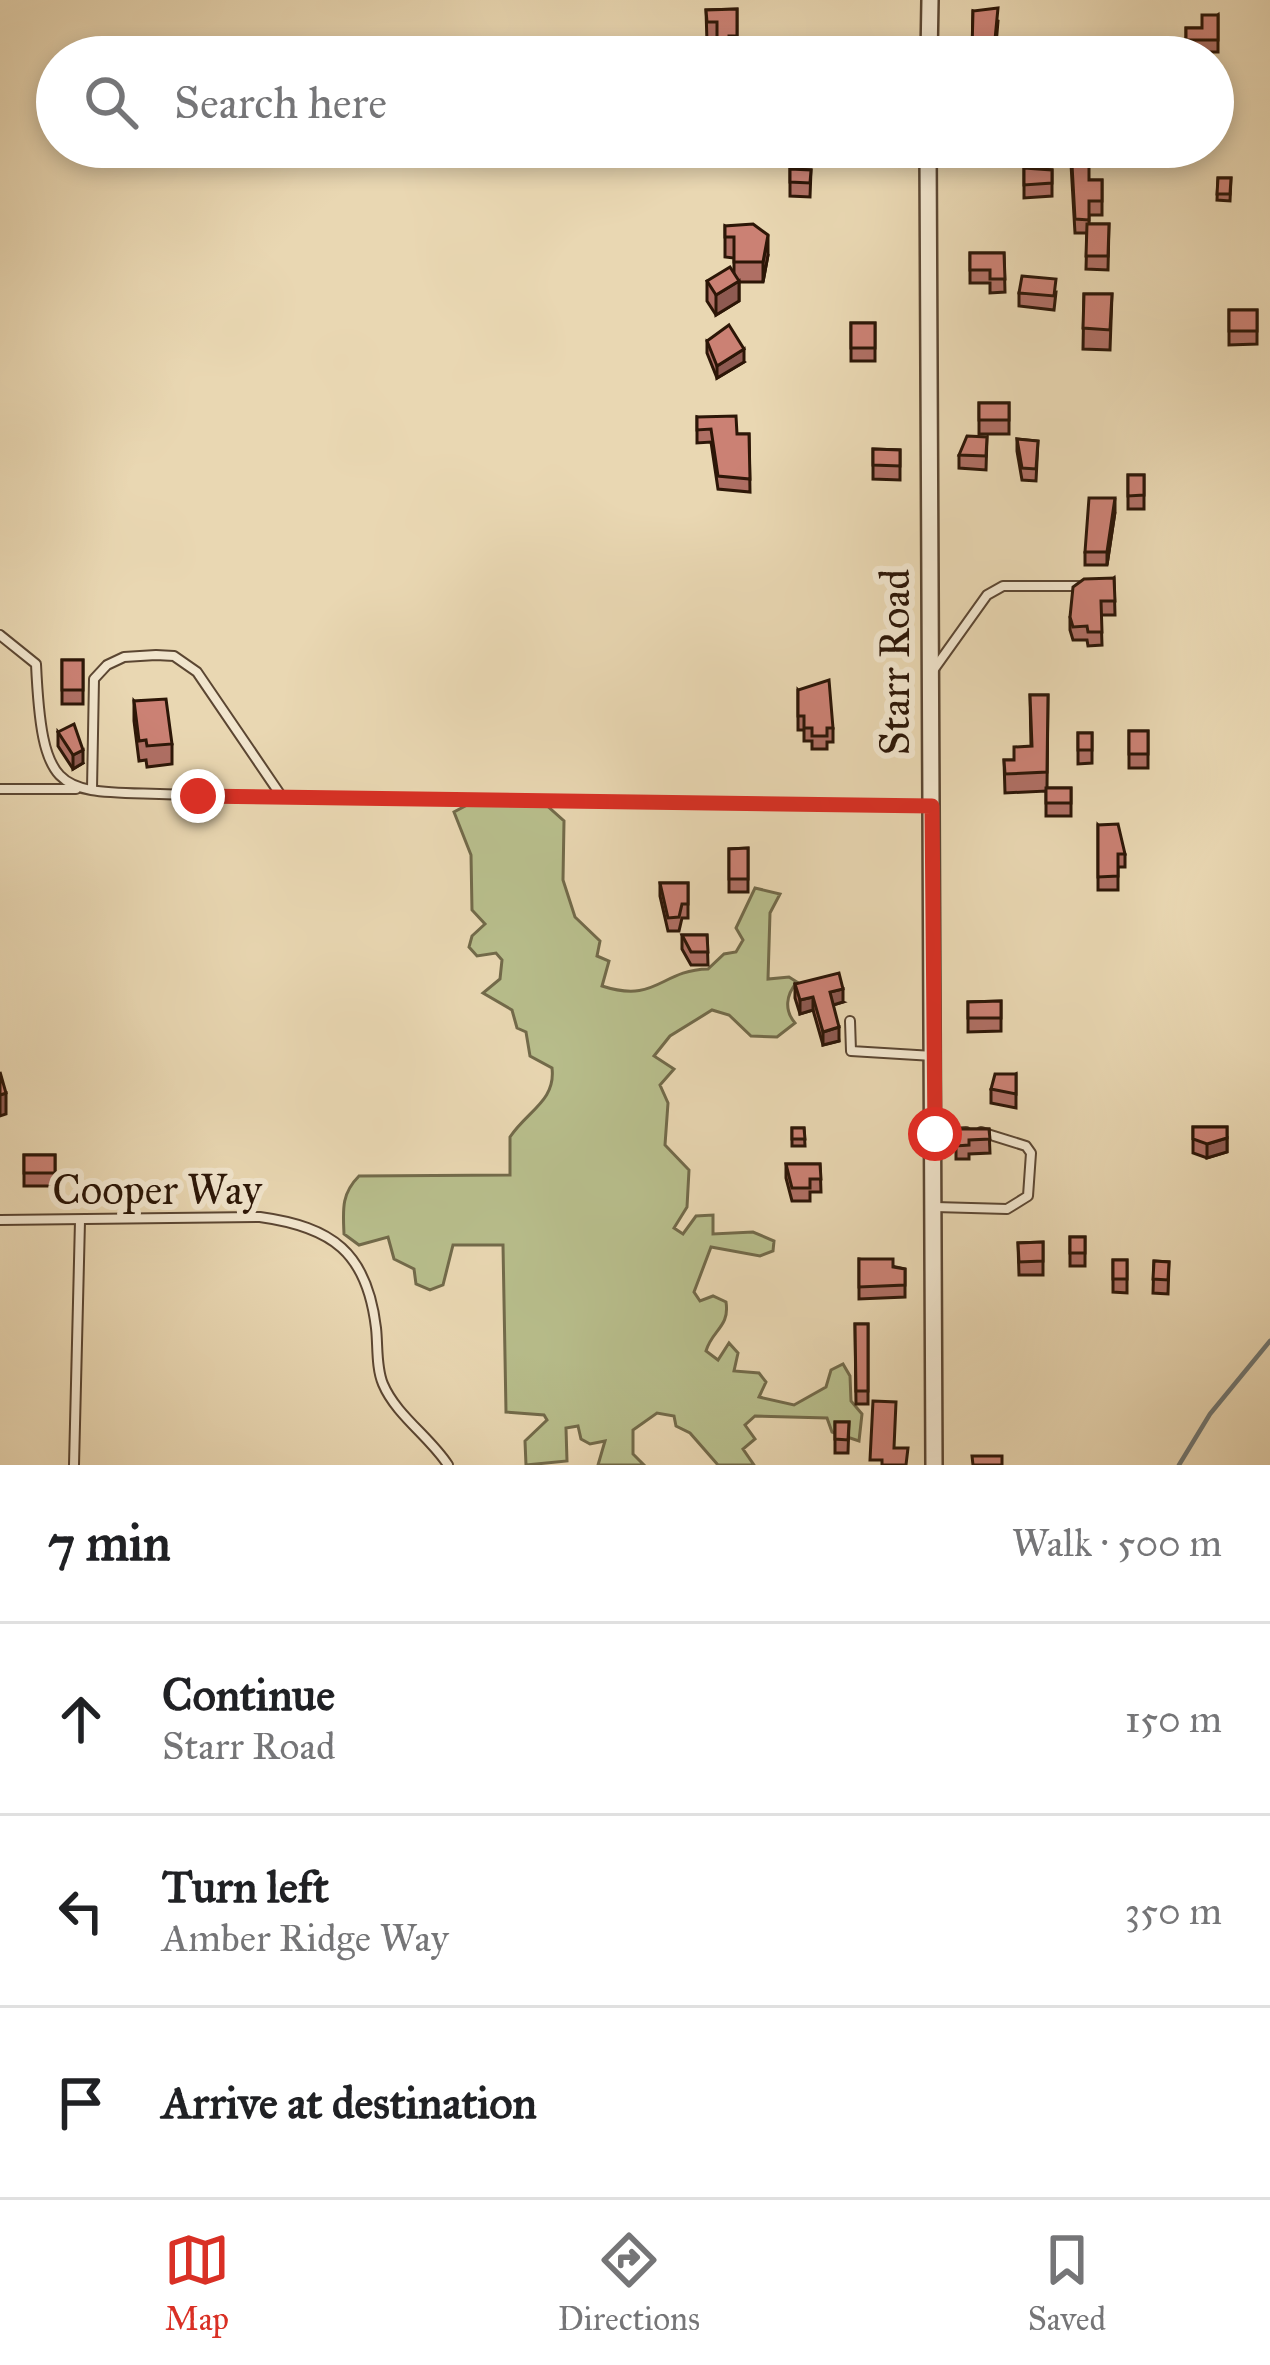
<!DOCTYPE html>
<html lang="en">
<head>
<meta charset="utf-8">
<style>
  body { margin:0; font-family:"IM FELL Great Primer",serif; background:#f6f6f6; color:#202124 }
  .stop { position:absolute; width:36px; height:36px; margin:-27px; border:9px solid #d93025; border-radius:50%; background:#fff }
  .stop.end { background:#d93025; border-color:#fff; box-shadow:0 3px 12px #0008 }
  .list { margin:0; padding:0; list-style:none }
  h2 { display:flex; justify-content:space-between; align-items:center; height:156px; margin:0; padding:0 48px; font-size:51px }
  h2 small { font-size:39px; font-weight:400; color:#757577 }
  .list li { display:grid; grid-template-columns:78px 1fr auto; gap:36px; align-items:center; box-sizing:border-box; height:192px; padding:0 48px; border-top:3px solid #e0e0e0 }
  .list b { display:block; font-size:45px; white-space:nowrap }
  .list p { margin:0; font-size:39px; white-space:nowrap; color:#757577 }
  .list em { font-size:39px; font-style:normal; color:#757577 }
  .icon { flex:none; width:66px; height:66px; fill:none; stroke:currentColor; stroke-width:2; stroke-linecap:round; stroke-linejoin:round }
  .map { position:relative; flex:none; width:1270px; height:1465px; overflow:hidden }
  .search { position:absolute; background:#fff; box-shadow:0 6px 18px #0003; left:36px; right:36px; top:36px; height:132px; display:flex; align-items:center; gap:30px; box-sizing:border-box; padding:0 42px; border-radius:66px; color:#757577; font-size:45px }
  .sheet { height:732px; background:#fff }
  nav { display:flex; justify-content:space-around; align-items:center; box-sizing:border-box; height:168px; border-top:3px solid #e0e0e0; background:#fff; font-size:33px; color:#757577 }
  nav a { display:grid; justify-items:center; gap:6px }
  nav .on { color:#d93025 }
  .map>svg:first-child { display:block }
  .green { fill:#b8be8c; stroke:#726a4a; stroke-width:3 }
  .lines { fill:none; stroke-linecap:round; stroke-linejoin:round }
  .stream { stroke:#707672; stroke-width:4.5 }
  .service-casing { stroke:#5b4632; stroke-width:12 }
  .minor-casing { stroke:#5b4632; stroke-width:20 }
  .service { stroke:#f1e5cd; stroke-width:8 }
  .minor { stroke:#f1e5cd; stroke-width:15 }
  .wall { fill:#af6f64; stroke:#2c1607; stroke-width:3 }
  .shaded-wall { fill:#8e5a51; stroke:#2c1607; stroke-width:3 }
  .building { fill:#cb8174; stroke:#2c1607; stroke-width:3 }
  .route { stroke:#d93025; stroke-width:15 }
  .labels { text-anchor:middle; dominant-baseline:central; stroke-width:12; stroke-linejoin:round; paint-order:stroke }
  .street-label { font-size:42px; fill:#2c1607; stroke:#f1e5cd }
</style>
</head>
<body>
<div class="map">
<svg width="1270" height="1465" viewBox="0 0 1270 1465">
  <rect width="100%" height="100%" fill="#e9d7b2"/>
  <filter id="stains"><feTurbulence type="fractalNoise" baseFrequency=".00167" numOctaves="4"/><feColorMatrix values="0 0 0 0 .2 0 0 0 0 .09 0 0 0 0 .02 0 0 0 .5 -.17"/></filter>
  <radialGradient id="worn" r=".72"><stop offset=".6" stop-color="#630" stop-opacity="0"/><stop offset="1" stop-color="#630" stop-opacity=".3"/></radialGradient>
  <path class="green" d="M471 803 545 804 564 821 563 880 575 917 600 941 597 956 609 961 602 986C657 1004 660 970 708 969L724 954 736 952 743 940 736 928 755 888 780 894 770 913 768 979 789 977 797 982C786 995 784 1010 795 1023L777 1037 751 1036 729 1015 712 1010 670 1036 654 1056 674 1069 660 1085 668 1103 665 1145 689 1170 687 1207 674 1228 683 1234 696 1216 713 1215V1234L753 1232 774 1241 773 1251 760 1256 711 1247 694 1292 700 1301 713 1296 726 1302C730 1327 712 1330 706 1351L718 1360 729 1343 738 1353 734 1371 759 1373 766 1382 759 1397 794 1405 826 1387 831 1370 843 1364 850 1376 851 1401 862 1414 859 1441 832 1432 827 1418 755 1416 745 1425 755 1439 743 1449 754 1465H718L690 1433 676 1426 674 1416 657 1413 633 1430V1454L644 1465H598L605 1441 590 1444 581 1439 578 1426 566 1428 567 1461 526 1465 525 1441 547 1420 544 1415 506 1412 503 1245H453L443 1285 430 1290 416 1284 414 1269 394 1259 388 1237 359 1245 344 1234C343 1210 341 1194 359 1176L510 1175V1137C527 1111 556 1101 552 1068L530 1056 526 1032 517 1028 512 1010 483 993 500 979 502 960 496 953 477 956 469 947 472 936 485 924 472 910 471 855 454 812Z"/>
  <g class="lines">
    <polyline class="stream" points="1179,1465 1210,1414 1270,1341"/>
    <defs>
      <g id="service">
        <polyline points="1083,57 1093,50"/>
        <polyline points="930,161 1034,162 1036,147"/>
        <path d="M0 635 36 664C43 814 64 787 198 796L932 806"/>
        <polyline points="932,672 987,595 1003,586 1079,586"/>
        <polyline points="0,789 76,789"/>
        <polyline points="92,789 94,679 107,665 124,657 156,655 174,656 197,672 280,794"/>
        <polyline points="850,1021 851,1051 933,1056"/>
        <polyline points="935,1134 966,1132"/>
        <polyline points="935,1207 1007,1209 1028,1196 1031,1153 1026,1146 981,1132"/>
        <path d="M0 1220 260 1217C332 1227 367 1252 376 1328 378 1345 376 1368 383 1384 396 1415 430 1437 448 1465"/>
        <polyline points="74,1465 80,1221"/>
      </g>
      <g id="minor">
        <polyline points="929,57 930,0"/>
        <polyline points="928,147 934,1465"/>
      </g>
    </defs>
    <use href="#service" class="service-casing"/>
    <use href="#minor" class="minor-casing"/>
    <use href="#service" class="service"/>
    <use href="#minor" class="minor"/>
  </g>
  <g class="wall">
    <polygon points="737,9 737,56 717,57 717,42 707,42 706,10"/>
    <polygon points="973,11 998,21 995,57 972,57"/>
    <polygon points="1218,15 1218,52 1186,52 1186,28 1202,28"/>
    <rect x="844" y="147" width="32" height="19"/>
    <polygon points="1070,147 1089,180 1102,180 1102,215 1089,215 1089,224 1109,224 1108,270 1086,269 1087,233 1075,233"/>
    <polygon points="1024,168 1052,170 1052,196 1024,198"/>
    <polygon points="790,169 811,170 810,197 790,196"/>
    <polygon points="1218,178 1231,178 1230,201 1217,200"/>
    <polygon points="725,226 768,255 763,282 739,282 739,301 716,315 707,301 707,281 734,273 734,258 725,257"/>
    <polygon points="970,253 1004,253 1005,292 990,293 990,283 970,283"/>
    <polygon points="1056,292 1054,310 1019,306 1019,293"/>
    <polygon points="1084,294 1112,294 1110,350 1083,349"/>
    <polygon points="1229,310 1257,310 1257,344 1229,345"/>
    <rect x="851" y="323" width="24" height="38"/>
    <polygon points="707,341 744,362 717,378 707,353"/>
    <rect x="979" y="403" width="30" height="31"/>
    <polygon points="697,417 737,434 749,434 750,492 718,489 711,442 697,443"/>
    <polygon points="987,437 986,470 959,468 959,455"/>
    <polygon points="1017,439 1038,441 1036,481 1022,480 1017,451"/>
    <polygon points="873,449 900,450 900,480 873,479"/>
    <rect x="1128" y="475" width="16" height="34"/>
    <polygon points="1115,512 1107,565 1085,565 1085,552"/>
    <polygon points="1114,578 1115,615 1101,615 1102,645 1088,646 1087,640 1073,640 1070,630 1070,617"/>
    <rect x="62" y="660" width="21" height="44"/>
    <polygon points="798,690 833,728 833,742 827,742 827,749 812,749 812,741 804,741 804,730 798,730"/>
    <polygon points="1030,695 1048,695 1047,788 1071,788 1071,816 1046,816 1046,791 1005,793 1004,760 1014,760 1031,746"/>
    <polygon points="134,701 172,744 172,764 147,767 146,760 139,761 134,721"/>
    <rect x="1129" y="731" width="19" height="37"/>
    <polygon points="58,732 83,763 73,769 58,746"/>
    <polygon points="1078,733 1092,733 1092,763 1078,764"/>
    <polygon points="1098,825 1125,854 1125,867 1118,867 1118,890 1098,890"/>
    <polygon points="748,848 748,892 729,892 729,849"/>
    <polygon points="660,883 688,883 688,918 682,918 679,931 668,931 660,896"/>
    <polygon points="682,935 707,935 708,965 691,965 682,949"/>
    <polygon points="795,984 843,1002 833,1005 839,1041 823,1045 813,1010 800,1014 795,998"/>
    <polygon points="1001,1001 1001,1031 968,1032 968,1002"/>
    <polygon points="1016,1074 1016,1108 991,1103 991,1089"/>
    <polygon points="1193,1127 1227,1127 1227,1152 1207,1158 1193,1153"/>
    <polygon points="792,1128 804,1128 805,1146 792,1146"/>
    <polygon points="956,1129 989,1129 990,1153 969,1154 969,1159 956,1159"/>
    <rect x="24" y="1155" width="31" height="31"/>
    <polygon points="786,1164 820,1164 821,1192 810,1192 810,1201 792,1201 786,1178"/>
    <rect x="1070" y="1237" width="15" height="29"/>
    <polygon points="1043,1242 1043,1275 1019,1275 1018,1243"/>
    <polygon points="859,1259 905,1269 905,1297 859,1299"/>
    <polygon points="1113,1260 1127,1260 1127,1293 1113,1292"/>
    <polygon points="1154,1261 1169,1262 1168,1294 1153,1293"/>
    <polygon points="855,1324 868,1324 868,1404 856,1404"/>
    <polygon points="835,1422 849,1422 848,1453 835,1453"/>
  </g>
  <g class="shaded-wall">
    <polygon points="713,147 740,147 740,148 713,154"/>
    <polygon points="768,235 768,255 763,282 763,262"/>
    <polygon points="739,281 739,301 716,315 716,295"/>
    <polygon points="744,349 744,362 717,378 717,366"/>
    <polygon points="1115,498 1115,512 1107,565 1107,552"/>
    <polygon points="83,750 83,763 73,769 73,755"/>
    <polygon points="843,989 843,1002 830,1006 830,992"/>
    <polygon points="813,997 813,1010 800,1014 800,1000"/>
    <polygon points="839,1027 839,1041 823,1045 823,1032"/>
    <polygon points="6,1093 6,1114 0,1116 0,1095"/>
    <polygon points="1227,1138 1227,1152 1207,1158 1207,1144"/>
  </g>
  <g class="building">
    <polygon points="998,8 994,50 972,50 973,11"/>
    <polygon points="737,9 737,36 729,36 729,47 717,47 717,22 707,22 706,10"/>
    <polygon points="1202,15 1218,15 1218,40 1186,40 1186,28 1202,28"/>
    <polygon points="1107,43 1139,44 1138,57 1106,57"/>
    <polygon points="1026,46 1045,46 1045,57 997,57"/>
    <rect x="689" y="51" width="28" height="6"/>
    <polygon points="844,147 876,147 876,152 844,153"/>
    <polygon points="1071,147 1089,147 1089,180 1102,180 1102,201 1089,201 1089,220 1075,219"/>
    <polygon points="1024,168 1052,170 1052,183 1024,185"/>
    <polygon points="790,169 811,170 810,183 790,182"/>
    <polygon points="1218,178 1231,178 1230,194 1217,194"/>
    <polygon points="753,224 768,235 763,262 734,262 734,237 725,237 725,226"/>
    <polygon points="1087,224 1109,224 1108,256 1086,256"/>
    <polygon points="970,253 1004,253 1005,279 990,279 990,270 970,270"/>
    <polygon points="730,267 739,281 716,295 707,281"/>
    <polygon points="1022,276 1056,279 1054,296 1019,293"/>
    <polygon points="1084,294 1112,294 1110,330 1083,328"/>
    <rect x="1229" y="310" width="28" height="21"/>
    <rect x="851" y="323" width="24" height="25"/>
    <polygon points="729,325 744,349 717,366 707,341"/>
    <rect x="979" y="403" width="30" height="17"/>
    <polygon points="736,416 737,434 749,434 750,479 718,476 711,429 697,430 697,417"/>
    <polygon points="967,436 987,437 986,456 959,455"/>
    <polygon points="1017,439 1038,441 1036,469 1022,468"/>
    <polygon points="873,449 900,450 900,466 873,465"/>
    <polygon points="1128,475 1144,475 1144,495 1128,496"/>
    <polygon points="1089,498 1115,498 1107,552 1085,552"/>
    <polygon points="1114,578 1115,601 1101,601 1102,632 1088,632 1087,626 1073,627 1070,617 1073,587 1084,579"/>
    <rect x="62" y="660" width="21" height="30"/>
    <polygon points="829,680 833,728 827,728 827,736 812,736 812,728 804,728 804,716 798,716 798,690"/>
    <polygon points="1030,695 1048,695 1047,772 1005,774 1004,760 1014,760 1014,747 1032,746"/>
    <polygon points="166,699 172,744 147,746 146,740 139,741 134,701"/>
    <polygon points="74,724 83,750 73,755 58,732"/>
    <rect x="1129" y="731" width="19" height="23"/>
    <rect x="1078" y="733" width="14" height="17"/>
    <rect x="1046" y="788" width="25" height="15"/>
    <polygon points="1118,824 1125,854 1118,854 1118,876 1098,877 1098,825"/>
    <polygon points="748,848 748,879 729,879 729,849"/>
    <polygon points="660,883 688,883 688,904 682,904 679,917 668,918"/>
    <polygon points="682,935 707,935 708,952 691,952"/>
    <polygon points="839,973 843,989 830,992 839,1027 823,1032 813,997 800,1000 795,984"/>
    <polygon points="1001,1001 1001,1018 968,1018 968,1002"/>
    <polygon points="0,1072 6,1093 0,1095"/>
    <polygon points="995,1074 1016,1074 1016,1094 991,1089"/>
    <polygon points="1193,1127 1227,1127 1227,1138 1207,1144 1193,1139"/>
    <polygon points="792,1128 804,1128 805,1139 792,1139"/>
    <polygon points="956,1129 989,1129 990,1139 969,1140 969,1145 956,1146"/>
    <rect x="24" y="1155" width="31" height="18"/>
    <polygon points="786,1164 820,1164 821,1179 810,1179 810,1188 792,1188"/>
    <rect x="1070" y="1237" width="15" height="16"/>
    <polygon points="1043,1242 1043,1261 1019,1262 1018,1243"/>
    <polygon points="859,1259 893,1259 893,1267 905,1269 905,1285 859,1287"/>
    <rect x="1113" y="1260" width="14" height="19"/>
    <polygon points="1154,1261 1169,1262 1168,1280 1153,1279"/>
    <polygon points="855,1324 868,1324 868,1391 856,1391"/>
    <polygon points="873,1401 896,1402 894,1448 908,1448 906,1465 882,1465 882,1460 870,1460"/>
    <polygon points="835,1422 849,1422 848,1440 835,1439"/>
    <polygon points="972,1456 1002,1456 1002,1465 973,1465"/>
  </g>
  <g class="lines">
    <polyline class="route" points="198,796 932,806 935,1134"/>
  </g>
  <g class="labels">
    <g class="street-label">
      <text transform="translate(895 662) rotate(-90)">Starr Road</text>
      <text x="157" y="1190">Cooper Way</text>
    </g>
  </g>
  <rect width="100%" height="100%" filter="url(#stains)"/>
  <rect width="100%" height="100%" fill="url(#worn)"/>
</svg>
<div class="stop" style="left:935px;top:1134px"></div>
<div class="stop end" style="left:198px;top:796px"></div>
<div class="search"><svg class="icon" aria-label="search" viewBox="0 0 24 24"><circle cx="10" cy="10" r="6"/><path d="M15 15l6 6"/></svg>Search here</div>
</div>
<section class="sheet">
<h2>7 min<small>Walk · 500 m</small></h2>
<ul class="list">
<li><svg class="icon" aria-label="ahead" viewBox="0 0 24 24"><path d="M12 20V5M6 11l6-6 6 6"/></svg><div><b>Continue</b><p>Starr Road</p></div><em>150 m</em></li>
<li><svg class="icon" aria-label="left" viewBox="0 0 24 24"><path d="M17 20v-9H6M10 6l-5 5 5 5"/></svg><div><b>Turn left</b><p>Amber Ridge Way</p></div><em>350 m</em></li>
<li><svg class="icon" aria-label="arrive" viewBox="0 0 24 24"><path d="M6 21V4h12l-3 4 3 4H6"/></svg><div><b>Arrive at destination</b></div></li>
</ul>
</section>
<nav>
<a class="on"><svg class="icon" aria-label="map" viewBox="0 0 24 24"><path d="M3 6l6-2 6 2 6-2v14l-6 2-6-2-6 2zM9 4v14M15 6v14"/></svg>Map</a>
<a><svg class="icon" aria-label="directions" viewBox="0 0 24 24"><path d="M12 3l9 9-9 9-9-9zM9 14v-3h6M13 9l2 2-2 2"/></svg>Directions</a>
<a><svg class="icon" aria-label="saved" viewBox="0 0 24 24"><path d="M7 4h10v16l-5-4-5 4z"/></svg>Saved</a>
</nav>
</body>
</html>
